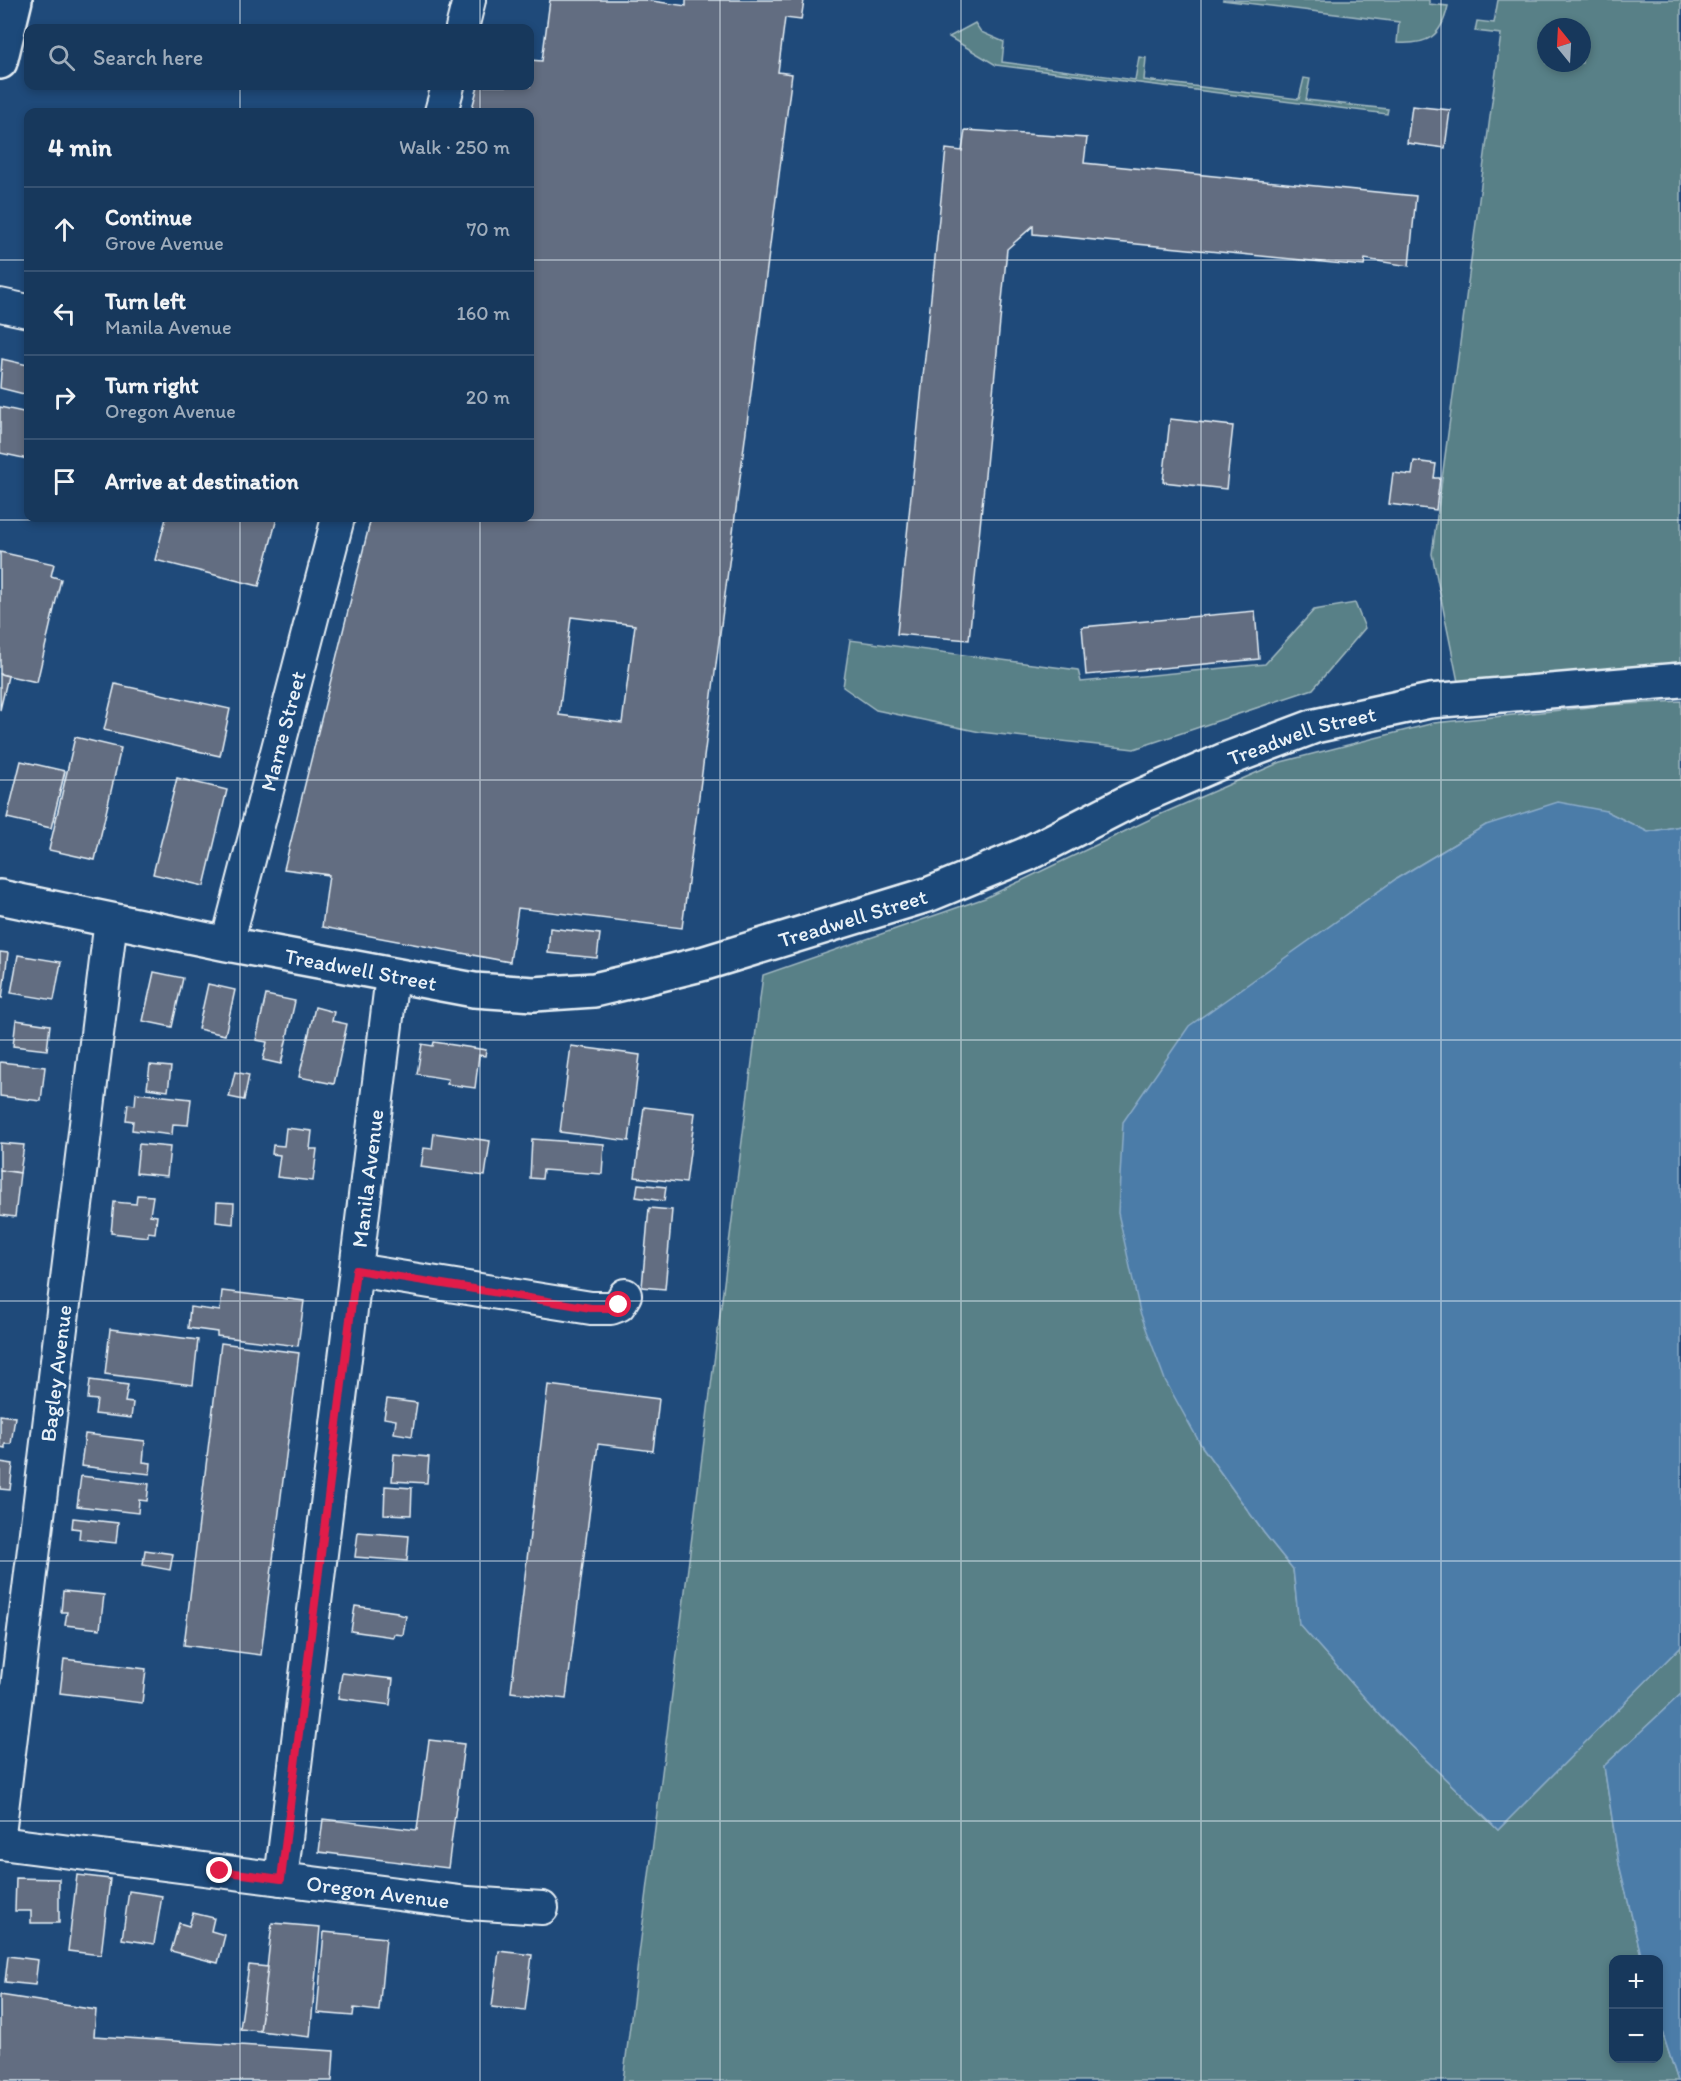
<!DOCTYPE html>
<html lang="en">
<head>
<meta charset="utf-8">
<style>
  body { margin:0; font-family:Itim,sans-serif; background:#203f62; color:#f1f3f6 }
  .controls { position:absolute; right:18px; bottom:18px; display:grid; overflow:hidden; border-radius:12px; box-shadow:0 3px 9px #0003 }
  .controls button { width:54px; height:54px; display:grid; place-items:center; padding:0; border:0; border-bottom:2px solid #365272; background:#17385c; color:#f1f3f6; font:30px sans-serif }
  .compass { position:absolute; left:1537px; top:18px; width:54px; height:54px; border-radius:50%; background:#17385c; box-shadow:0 3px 9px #0003; rotate:342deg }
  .stop { position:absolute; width:18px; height:18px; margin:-14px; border:4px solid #e11d48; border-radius:50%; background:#fff }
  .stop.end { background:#e11d48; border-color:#fff; box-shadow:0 2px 6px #0008 }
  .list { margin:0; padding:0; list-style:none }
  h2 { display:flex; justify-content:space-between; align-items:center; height:78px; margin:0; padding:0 24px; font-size:26px }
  h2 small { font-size:20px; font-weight:400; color:#9eacbb }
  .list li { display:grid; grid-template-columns:39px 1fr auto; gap:18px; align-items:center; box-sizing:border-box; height:84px; padding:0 24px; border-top:2px solid #365272 }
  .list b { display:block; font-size:22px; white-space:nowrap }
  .list p { margin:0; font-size:20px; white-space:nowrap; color:#9eacbb }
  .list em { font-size:20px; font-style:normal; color:#9eacbb }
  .icon { flex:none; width:33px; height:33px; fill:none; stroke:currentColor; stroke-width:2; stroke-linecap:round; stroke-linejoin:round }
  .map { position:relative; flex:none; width:1681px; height:2081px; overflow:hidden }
  .search { position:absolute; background:#17385c; box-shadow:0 3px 9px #0003; left:24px; top:24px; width:510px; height:66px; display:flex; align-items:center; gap:15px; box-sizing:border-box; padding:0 21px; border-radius:12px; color:#9eacbb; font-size:22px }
  .panel { position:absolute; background:#17385c; box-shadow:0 3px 9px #0003; left:24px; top:108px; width:510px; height:414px; border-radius:12px }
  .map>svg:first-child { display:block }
  .green { fill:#598087; stroke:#a0b8c0; stroke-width:1.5; fill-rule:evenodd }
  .water { fill:#4b7ca8; stroke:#8aabc8; stroke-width:1.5 }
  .building { fill:#626d81; stroke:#e8f1f8; stroke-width:1.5; fill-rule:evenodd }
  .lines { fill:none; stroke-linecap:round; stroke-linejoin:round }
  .minor-casing { stroke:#e8f1f8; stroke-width:36 }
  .tertiary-casing { stroke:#e8f1f8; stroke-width:38 }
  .primary-casing { stroke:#e8f1f8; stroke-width:38 }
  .minor { stroke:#1f4a7a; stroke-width:32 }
  .tertiary { stroke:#1f4a7a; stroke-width:33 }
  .primary { stroke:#1f4a7a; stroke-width:33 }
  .route { stroke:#e11d48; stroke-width:8 }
  .grid { fill:none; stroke:#e8f1f8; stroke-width:1.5; stroke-opacity:0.55 }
  .labels { text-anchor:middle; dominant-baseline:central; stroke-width:4.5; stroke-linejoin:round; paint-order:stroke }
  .street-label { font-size:22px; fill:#e8f1f8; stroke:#1f4a7a }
</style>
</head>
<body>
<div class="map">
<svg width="1681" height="2081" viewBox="0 0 1681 2081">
  <rect width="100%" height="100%" fill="#1f4a7a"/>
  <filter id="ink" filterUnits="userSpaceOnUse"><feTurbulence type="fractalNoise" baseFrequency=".0167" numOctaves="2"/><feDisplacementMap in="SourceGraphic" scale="12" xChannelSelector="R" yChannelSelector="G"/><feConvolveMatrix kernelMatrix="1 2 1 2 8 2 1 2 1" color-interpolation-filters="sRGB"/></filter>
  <g filter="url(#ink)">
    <g class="green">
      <path d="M1222 0H1429V4L1448 6C1441 37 1428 45 1397 43L1399 22Z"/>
      <path d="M1498 0H1681V665L1458 682 1432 554 1501 34 1475 31 1477 21 1494 23ZM1546 27H1582V63H1546Z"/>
      <polygon points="975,23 981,32 1004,42 1002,62 1135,80 1139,57 1146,58 1144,80 1299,99 1304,78 1310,79 1306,100 1388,109 1387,114 996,65 949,37"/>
      <polygon points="1355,603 1365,628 1313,689 1134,749 980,732 876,710 843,687 850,640 1078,670 1081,682 1265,664 1314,610"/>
      <polygon points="1681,701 1681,826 1648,832 1606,811 1486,825 1396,879 1309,942 1201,1445 1264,1533 1293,1569 1299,1624 1381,1716 1498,1830 1681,1646 1681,1694 1604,1766 1619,1864 1642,1959 1614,1960 1614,2058 1658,2058 1659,2022 1678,2081 623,2081 763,975 985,898 1159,815 1281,762 1434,723 1610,705"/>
    </g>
    <g class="water">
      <polygon points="1558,802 1606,811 1648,832 1681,826 1681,1646 1498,1830 1381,1716 1299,1624 1293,1569 1264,1533 1201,1445 1165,1380 1140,1312 1118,1213 1123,1122 1189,1026 1396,879 1486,825"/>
      <polygon points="1681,1694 1681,2081 1678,2081 1659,2022 1658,1960 1642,1959 1619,1864 1604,1766"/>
    </g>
    <g class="building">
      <path d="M550 0H645L686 6V0H804L801 20 785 18 778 72 792 74 682 928 518 908 510 962 322 927 329 875 284 869 371 518H530V112H471L478 86H530V60L542 61ZM571 617 635 625 622 723 559 715Z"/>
      <polygon points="1412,106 1450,110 1445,148 1407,143"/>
      <polygon points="965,130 1087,138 1084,163 1416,196 1409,266 1365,259 1364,266 1033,234 1033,226 1007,249 969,640 897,634 946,149 962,151"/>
      <polygon points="2,359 28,365 28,395 0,388"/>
      <polygon points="0,407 28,413 28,459 0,453"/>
      <polygon points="1170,419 1233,426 1226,489 1163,482"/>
      <polygon points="1414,461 1436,464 1434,478 1440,478 1436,510 1389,504 1393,473 1412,475"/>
      <polygon points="166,518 277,518 259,586 155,560"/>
      <polygon points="0,552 54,564 51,576 61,579 37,682 0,674"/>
      <polygon points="1255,611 1259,659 1086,675 1082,627"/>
      <polygon points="0,674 8,676 0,710"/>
      <polygon points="115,684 230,709 220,756 104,730"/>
      <polygon points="75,737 121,748 95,860 49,850"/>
      <polygon points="21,761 65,771 51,828 7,818"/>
      <polygon points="177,778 227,790 204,886 153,874"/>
      <polygon points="550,928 600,934 597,958 548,953"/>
      <polygon points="0,952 8,953 2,998 0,997"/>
      <polygon points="18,955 61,962 54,1000 11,993"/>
      <polygon points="154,972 183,978 172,1027 143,1021"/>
      <polygon points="208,984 235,990 225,1035 198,1029"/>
      <polygon points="266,995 295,1001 281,1064 263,1060 267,1042 256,1040"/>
      <polygon points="315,1007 334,1012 332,1021 347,1024 334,1084 299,1077"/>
      <polygon points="16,1020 50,1025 47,1050 13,1046"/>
      <polygon points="434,1042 486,1050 485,1056 479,1055 475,1088 447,1084 448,1079 417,1074 422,1044 433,1046"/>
      <polygon points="571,1046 640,1055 629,1141 560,1132"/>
      <polygon points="0,1062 45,1067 41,1101 0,1096"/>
      <polygon points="150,1065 171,1067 168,1091 147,1088"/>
      <polygon points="235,1072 249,1075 244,1100 229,1097"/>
      <polygon points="136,1093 191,1099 188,1125 173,1124 172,1135 132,1130 133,1121 126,1120 128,1104 135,1105"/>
      <polygon points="644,1107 695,1113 686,1183 635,1177"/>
      <polygon points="286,1128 312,1131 310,1149 317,1149 313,1181 277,1177 280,1155 272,1154 273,1145 284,1146"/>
      <polygon points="434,1133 490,1141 485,1176 421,1167 424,1148 432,1149"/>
      <polygon points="532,1139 604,1144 602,1174 543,1170 542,1179 530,1178"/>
      <polygon points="0,1143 24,1145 20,1173 0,1170"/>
      <polygon points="139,1144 170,1147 167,1176 136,1173"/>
      <polygon points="0,1170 20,1173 15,1217 0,1215"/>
      <polygon points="638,1184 666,1187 664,1201 636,1197"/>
      <polygon points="137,1195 153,1196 150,1215 157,1216 155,1233 148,1232 148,1237 111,1233 114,1202 136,1204"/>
      <polygon points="217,1202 234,1203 233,1224 216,1222"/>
      <polygon points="649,1208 672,1210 665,1289 642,1287"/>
      <polygon points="222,1291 304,1301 298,1346 217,1336 217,1332 188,1328 190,1307 220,1311"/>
      <polygon points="110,1329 198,1340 193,1385 105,1374"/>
      <polygon points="221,1343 299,1353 261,1655 184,1645"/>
      <polygon points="90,1380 128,1385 125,1402 133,1403 131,1418 95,1414 97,1400 88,1399"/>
      <polygon points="548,1385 659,1399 653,1451 598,1444 566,1699 511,1692"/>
      <polygon points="387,1399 417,1403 412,1436 394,1433 396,1420 384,1418"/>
      <polygon points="0,1415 15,1417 11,1444 5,1444 5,1448 0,1447"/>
      <polygon points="85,1434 145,1441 143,1462 151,1463 150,1474 81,1466"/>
      <polygon points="394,1454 429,1457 427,1483 392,1481"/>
      <polygon points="0,1462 13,1464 10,1490 0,1489"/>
      <polygon points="81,1476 149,1484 147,1501 139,1500 138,1513 77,1506"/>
      <polygon points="385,1486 412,1488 411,1515 384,1514"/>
      <polygon points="73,1518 118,1523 116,1543 79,1539 80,1529 72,1528"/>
      <polygon points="358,1532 409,1536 407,1561 355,1557"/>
      <polygon points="145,1550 173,1554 170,1570 143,1565"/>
      <polygon points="63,1591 104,1595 100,1629 65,1625 67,1612 61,1612"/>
      <polygon points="355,1606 397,1612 397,1614 406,1616 403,1635 394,1634 393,1637 351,1631"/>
      <polygon points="64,1659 146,1669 142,1703 60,1693"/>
      <polygon points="342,1673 393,1679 390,1705 338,1698"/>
      <polygon points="429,1740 464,1744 448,1868 319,1852 323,1819 417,1830"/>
      <polygon points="77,1875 110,1879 101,1955 68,1951"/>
      <polygon points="16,1878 59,1879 59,1923 31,1923 31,1911 15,1911"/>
      <polygon points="129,1891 162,1896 154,1944 122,1939"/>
      <polygon points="193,1913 214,1918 211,1931 225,1935 218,1963 171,1951 179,1923 189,1926"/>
      <polygon points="272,1923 320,1927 310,2037 260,2031"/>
      <polygon points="324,1932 386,1938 379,2011 354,2008 353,2016 317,2013"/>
      <polygon points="499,1951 532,1955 525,2011 492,2007"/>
      <polygon points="8,1956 38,1960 35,1985 5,1982"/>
      <polygon points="249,1965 268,1967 260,2031 240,2029"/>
      <polygon points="0,1995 96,2010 94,2036 334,2051 332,2081 0,2081"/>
    </g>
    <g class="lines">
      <defs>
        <g id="minor">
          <polyline points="462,28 469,0"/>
          <polyline points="441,112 448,86"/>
          <polyline points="0,305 28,311"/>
          <path id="s1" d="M227 944 338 518"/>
          <polyline points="356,1270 591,1308 611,1308 619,1305 625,1295"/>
          <path id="s2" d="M0 1826 111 920"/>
          <path id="s3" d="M0 1843 468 1903 542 1908"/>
          <path id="s4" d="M281 1879 392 976"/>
        </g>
        <g id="tertiary">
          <path id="s5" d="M0 897 227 944 474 990 534 994 594 990 641 979 705 963 930 894 1027 854 1130 801 1225 760 1315 726 1430 701 1681 680"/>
        </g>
        <polyline id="primary" points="0,62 15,0"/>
      </defs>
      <use href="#minor" class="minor-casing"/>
      <use href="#tertiary" class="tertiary-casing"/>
      <use href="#primary" class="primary-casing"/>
      <use href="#minor" class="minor"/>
      <use href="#tertiary" class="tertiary"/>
      <use href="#primary" class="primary"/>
    </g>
  </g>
  <g class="lines" filter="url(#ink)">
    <polyline class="route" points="220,1871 281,1879 356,1270 591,1308 611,1308 619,1305"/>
  </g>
  <path class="grid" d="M240 0V28M480 0V28M720 0V2081M961 0V2081M1201 0V2081M1441 0V2081M240 86V112M480 86V112M0 260H28M530 260H1681M240 518V2081M480 518V2081M0 520H1681M0 780H1681M0 1040H1681M0 1301H1681M0 1561H1681M0 1821H1681"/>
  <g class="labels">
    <g class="street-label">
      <text stroke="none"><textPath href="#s1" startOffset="220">Marne Street</textPath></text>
      <text stroke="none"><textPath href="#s5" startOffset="1358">Treadwell Street</textPath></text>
      <text stroke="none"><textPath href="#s5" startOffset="872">Treadwell Street</textPath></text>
      <text stroke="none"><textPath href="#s5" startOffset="368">Treadwell Street</textPath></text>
      <text stroke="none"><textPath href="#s4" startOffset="706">Manila Avenue</textPath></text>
      <text stroke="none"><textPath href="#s2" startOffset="456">Bagley Avenue</textPath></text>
      <text stroke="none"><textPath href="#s3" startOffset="381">Oregon Avenue</textPath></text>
    </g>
  </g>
</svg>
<div class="controls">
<button>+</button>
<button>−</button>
</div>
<svg class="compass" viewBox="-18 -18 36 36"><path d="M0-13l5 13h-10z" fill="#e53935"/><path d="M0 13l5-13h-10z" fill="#9eacbb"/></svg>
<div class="stop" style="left:619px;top:1305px"></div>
<div class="stop end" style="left:220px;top:1871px"></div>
<div class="search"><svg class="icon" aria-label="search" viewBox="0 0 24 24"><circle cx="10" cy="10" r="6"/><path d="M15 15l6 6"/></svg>Search here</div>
<section class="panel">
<h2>4 min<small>Walk · 250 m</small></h2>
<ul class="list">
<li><svg class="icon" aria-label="ahead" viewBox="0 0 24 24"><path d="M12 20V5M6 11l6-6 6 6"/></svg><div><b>Continue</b><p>Grove Avenue</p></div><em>70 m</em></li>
<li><svg class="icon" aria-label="left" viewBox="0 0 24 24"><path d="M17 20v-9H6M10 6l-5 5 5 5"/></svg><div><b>Turn left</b><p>Manila Avenue</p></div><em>160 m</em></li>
<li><svg class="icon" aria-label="right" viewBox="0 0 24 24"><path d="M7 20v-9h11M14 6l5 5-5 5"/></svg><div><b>Turn right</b><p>Oregon Avenue</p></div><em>20 m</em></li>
<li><svg class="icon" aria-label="arrive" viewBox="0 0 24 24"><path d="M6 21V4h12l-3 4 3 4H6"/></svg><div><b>Arrive at destination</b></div></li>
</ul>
</section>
</div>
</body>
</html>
